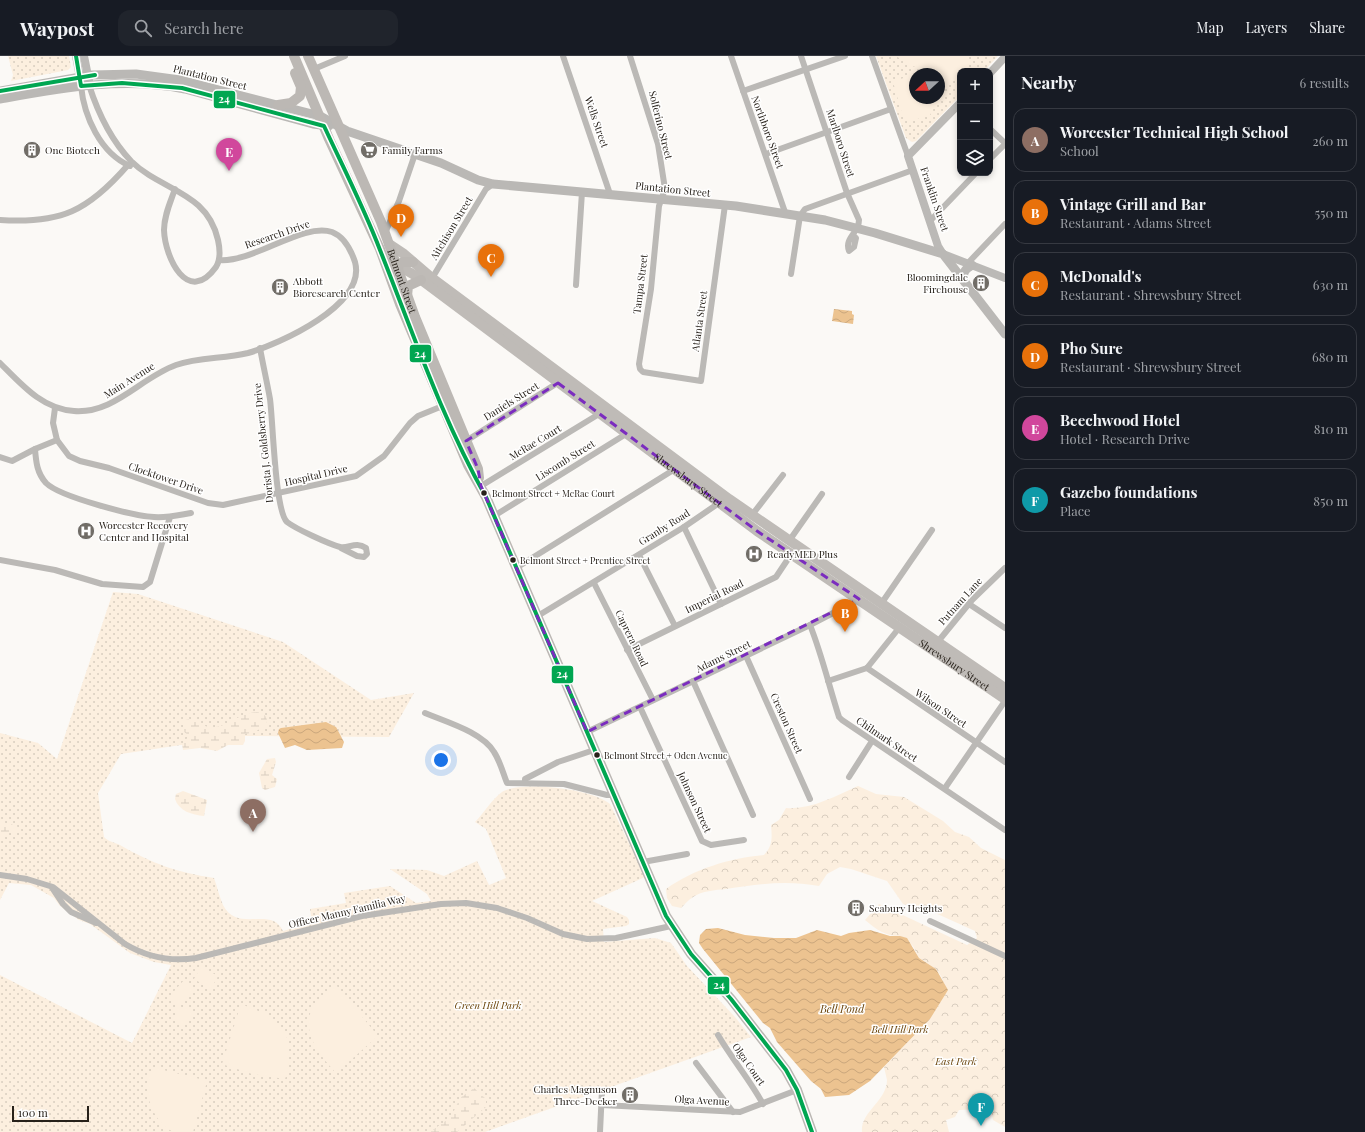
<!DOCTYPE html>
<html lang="en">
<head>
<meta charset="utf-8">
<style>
  body { margin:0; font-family:"Playfair Display",serif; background:#20242c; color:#f1f3f6 }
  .controls { position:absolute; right:12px; top:12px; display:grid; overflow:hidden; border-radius:8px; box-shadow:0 2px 6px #0003 }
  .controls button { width:36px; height:36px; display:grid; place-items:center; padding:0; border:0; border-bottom:1px solid #363941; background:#171b24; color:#f1f3f6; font:20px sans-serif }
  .compass { position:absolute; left:909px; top:12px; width:36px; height:36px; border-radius:50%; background:#171b24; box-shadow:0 2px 6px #0003; rotate:249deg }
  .scale { position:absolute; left:12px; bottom:10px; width:77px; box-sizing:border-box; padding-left:4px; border:2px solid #27211a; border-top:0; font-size:11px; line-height:14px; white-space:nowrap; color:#27211a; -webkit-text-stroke:3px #fff; paint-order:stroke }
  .you { position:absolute; left:441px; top:704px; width:14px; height:14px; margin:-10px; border:3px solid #fff; border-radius:50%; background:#1a73e8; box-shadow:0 0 0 6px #1a73e833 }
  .badge { display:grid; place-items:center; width:26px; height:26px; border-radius:50%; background:#2563eb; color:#fff; font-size:13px; font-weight:700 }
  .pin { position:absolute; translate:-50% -33px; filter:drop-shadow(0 1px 2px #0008) }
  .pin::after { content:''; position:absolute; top:21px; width:14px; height:12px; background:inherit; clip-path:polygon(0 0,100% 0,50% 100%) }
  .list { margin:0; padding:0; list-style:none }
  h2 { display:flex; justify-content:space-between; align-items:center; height:52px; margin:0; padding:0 16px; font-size:17px }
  h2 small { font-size:13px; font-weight:400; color:#9ea1a6 }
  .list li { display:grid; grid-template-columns:26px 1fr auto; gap:12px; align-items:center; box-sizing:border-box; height:64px; margin:0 8px 8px; padding:0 8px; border:1px solid #363941; border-radius:12px }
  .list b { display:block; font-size:15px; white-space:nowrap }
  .list p { margin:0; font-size:13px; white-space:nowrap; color:#9ea1a6 }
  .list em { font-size:13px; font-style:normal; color:#9ea1a6 }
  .icon { flex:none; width:22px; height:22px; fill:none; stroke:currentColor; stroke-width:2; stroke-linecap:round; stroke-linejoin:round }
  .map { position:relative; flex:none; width:1005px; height:1076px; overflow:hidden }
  header { display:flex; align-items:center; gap:24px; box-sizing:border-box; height:56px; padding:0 20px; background:#171b24; border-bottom:1px solid #363941 }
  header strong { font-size:19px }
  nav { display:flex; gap:22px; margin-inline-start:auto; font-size:14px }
  .search { width:280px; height:36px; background:#20242c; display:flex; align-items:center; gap:10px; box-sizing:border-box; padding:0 14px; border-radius:12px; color:#9ea1a6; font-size:15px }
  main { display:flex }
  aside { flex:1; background:#171b24 }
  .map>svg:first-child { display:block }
  .green { fill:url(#green-dots); fill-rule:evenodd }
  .forest { fill:url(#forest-crowns) }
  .wetland { fill:url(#wetland-marsh) }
  .pitch { fill:#fcefdf }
  .water { fill:url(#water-waves) }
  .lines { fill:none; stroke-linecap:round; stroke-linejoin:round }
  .minor { stroke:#bbb9b6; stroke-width:6 }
  .tertiary { stroke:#bbb9b6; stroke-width:8 }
  .secondary { stroke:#bab8b5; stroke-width:9 }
  .primary { stroke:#bfbbb7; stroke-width:10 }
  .trunk { stroke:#bcb8b4; stroke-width:10 }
  .bus-1-casing { stroke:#fff; stroke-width:7 }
  .bus-1 { stroke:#00a651; stroke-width:4 }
  .marked { fill:none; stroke:#7b2cbf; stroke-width:3; stroke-dasharray:8 5; stroke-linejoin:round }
  .bus-dot { fill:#27211a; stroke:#fff; stroke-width:1.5 }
  .labels { text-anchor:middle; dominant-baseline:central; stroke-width:3; stroke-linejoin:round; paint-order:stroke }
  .bus-label { font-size:9px; fill:#27211a; stroke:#fff; text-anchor:start }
  .street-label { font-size:10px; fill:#27211a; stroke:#fff }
  .poi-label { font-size:10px; fill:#27211a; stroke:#fff; text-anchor:start }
  .park-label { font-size:10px; font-style:italic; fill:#6a440a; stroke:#fff }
  .water-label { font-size:11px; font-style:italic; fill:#6c460d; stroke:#fff }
  .line-badge { stroke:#fff; stroke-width:1.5 }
  .badge-label { font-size:11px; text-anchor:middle; font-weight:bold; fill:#fff }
</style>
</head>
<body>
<header>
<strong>Waypost</strong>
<div class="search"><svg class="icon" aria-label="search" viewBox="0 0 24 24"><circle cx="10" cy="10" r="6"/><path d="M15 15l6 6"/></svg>Search here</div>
<nav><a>Map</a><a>Layers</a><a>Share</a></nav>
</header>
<main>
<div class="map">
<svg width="1005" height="1076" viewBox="0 0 1005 1076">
  <defs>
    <pattern id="green-dots" width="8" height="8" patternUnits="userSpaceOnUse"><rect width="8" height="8" fill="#fcefdf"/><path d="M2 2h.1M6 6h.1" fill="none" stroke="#d8cdbf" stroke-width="1.8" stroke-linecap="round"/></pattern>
    <pattern id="forest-crowns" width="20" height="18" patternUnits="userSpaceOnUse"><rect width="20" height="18" fill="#fcefdf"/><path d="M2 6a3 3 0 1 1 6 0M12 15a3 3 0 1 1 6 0" fill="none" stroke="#d8cdbf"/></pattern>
    <pattern id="wetland-marsh" width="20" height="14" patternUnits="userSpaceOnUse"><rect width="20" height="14" fill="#fcefdf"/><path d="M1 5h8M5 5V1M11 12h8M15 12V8" fill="none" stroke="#d8cdbf"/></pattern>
    <pattern id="water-waves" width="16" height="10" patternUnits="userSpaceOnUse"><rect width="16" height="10" fill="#ecc390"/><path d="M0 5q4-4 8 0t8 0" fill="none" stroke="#caa77c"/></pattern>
  </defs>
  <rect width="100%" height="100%" fill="#fbf9f6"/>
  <g class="green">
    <polygon points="8,0 69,0 71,11 68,14 11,25 13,19"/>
    <path d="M876 0H998L984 15H960V40L916 85 912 86 906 82ZM915 18H939V42H915Z"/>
    <path d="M113 536 138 538 283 586 371 644 414 637 389 681 241 680 121 698 98 737 104 781C109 786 114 786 120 789 153 808 176 816 214 822 217 830 219 840 223 849 238 878 271 849 283 875L312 867 310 853 346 847 344 837 390 830 416 847 431 845 427 838 390 813 427 814 444 820 477 805 489 829 506 822 486 773 475 766C484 757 492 743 502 736 520 724 594 733 610 748L645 821 592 845 627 861 629 864V868L626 870 603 873 604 886 655 882 671 887 687 910 735 961 751 981 485 1076H0V919L132 987 171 909 154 906 130 897 90 868 79 864 60 850 54 842 31 829 9 827 0 844V677L38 687 57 703Z"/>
  </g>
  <path class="forest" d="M858 730 876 738 904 741 943 765 955 776 969 781 981 792 1005 804V1071L993 1064 989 1046H986L982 1053 959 1054 955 1061 946 1064 949 1076H862C860 1056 887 1045 887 1024 886 1020 885 1015 884 1011L930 963 943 923 936 913 919 902 913 890 900 880C885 880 877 874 865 864L879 848 967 889 977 882 975 875 933 856 903 848 887 825 851 813 840 811 827 818 819 830C787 824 757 828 726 833 715 834 702 835 693 841 688 844 685 848 681 852L672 850 667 842 666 833C694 813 730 802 764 799 773 790 772 781 771 769L779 764 786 752C811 754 835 740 858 730Z"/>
  <g class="wetland">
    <path d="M257 656C265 657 269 662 266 670L252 677 245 678V685L243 689H228L217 695 200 692 183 694 182 688 189 680 182 674 185 664 192 663C221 684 228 659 257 656Z"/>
    <polygon points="275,702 276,706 272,719 277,723 275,731 265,734 262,732 259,717 267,703"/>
    <path d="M183 735 207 744 204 760C192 759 179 755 175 743L176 738Z"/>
    <polygon points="0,767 11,768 20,772 21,776 14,775 0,781"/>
    <polygon points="474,1032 486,1043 486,1051 457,1076 430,1076 451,1061 460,1042"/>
  </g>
  <g class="pitch">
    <polygon points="896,0 968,0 966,1 969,8 968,15 960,15 959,22 939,31 939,18 919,18 919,12 909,9"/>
    <polygon points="906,21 915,21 915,42 935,42 937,46 930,59 911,65 903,61 893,26"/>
    <polygon points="201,911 218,920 211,933 194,923"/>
    <polygon points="184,924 195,933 180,950 183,952 186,949 195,959 182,971 173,962 177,958 177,951 168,942"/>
    <path d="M336 929 378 980 336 1017C320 999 301 978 312 952 314 946 331 934 336 929Z"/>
    <polygon points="241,948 271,960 288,983 289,1010 285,1023 252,1018 222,1008"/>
    <path d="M155 1012 204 1024 206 1029 193 1076C187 1076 177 1076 172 1075 153 1068 137 1025 155 1012Z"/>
  </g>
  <g class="water">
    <polygon points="834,253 852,255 852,258 854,259 853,268 832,265"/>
    <polygon points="326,666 336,671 344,686 342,692 307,694 295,689 285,692 278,677 279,673 281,672"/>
    <polygon points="718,872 745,879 774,882 796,882 817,874 841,880 849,877 870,874 890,880 900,880 907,882 919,902 936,913 948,934 930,963 870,1025 849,1039 825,1041 821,1033 811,1025 777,986 770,972 763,967 703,893 699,887 700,879 706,873"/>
  </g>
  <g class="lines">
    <g class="minor">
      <polyline points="563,0 610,138"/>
      <polyline points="630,0 658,88 665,133 659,150 651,233 639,308 640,313 643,316 701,325 725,149"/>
      <polyline points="731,0 786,159"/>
      <path d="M801 0 847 137 859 164C859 177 844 182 849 195L854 191 856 182 853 179"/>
      <polyline points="872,0 908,100"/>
      <polyline points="314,13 345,0"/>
      <path d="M89 29C98 57 110 83 131 105 161 135 207 135 218 184 220 193 221 203 216 211 188 250 165 202 164 174 164 160 170 147 175 133"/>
      <path d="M81 30C84 60 100 97 130 110"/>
      <polyline points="743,35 845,0"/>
      <polyline points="990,73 1005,87"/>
      <polyline points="766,98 891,53"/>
      <polyline points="990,103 1005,88"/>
      <path d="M0 164C61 168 88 155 128 109"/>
      <polyline points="930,165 976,117"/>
      <polyline points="385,177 399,145 415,98"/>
      <polyline points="968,207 1005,168"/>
      <polyline points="791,218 800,160 805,153 913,114"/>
      <polyline points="431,224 486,133 493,128"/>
      <polyline points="576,229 582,136"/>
      <path d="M260 292C263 309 267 326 270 343 273 365 275 455 287 466 296 473 329 488 340 491 348 493 356 485 366 492L367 498 364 501 357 500 341 492"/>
      <path d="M0 307C21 328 42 353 74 355 114 358 140 322 176 309 199 301 224 303 248 297 279 288 367 249 355 206 351 194 345 181 332 176 303 166 253 207 219 204"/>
      <path d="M55 352 53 367 57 384 35 393C36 406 37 417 46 427 60 441 134 460 154 461 167 462 179 459 191 457"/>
      <polyline points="57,384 69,400 80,405 109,412 208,447 223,449 356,420 384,400 410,367 418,360 445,349"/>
      <polyline points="466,385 559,326"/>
      <polyline points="0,401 12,405 35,393"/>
      <polyline points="481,430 599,358"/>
      <polyline points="752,459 783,419"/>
      <polyline points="494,460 626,378"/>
      <polyline points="684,471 721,548"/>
      <polyline points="789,485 822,438"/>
      <polyline points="639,499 675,570"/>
      <polyline points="0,504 55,514 102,528 143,531 150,526 170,461"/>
      <polyline points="516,512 675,413"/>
      <polyline points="594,527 653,644"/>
      <polyline points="881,548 932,474"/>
      <polyline points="969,548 1005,572"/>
      <polyline points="536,561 684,471 719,447"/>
      <path d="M810 569C822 599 829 630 839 661L842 664 1005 774"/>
      <polyline points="936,588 972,544 1005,512"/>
      <polyline points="627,594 776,521 792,497"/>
      <polyline points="746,600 810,743"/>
      <polyline points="867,612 1005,706"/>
      <polyline points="693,625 753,759"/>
      <polyline points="828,625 867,612 899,572"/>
      <polyline points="640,651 702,785 711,789 744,784"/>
      <path d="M425 657C446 666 482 676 494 696 500 705 503 717 507 727L564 728 607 739H614"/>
      <polyline points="587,676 810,569 860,543"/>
      <polyline points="849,721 872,685"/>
      <polyline points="525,727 525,723 558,706 594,694"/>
      <polyline points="945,732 1005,645"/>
      <polyline points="643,806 687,798"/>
      <path d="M0 819 27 823 53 831 125 888C147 901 171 906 196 902L362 860 441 848 466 847 497 852 527 862 563 878 587 883 616 882 671 870"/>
      <polyline points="53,833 63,848 71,856 96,867"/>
      <polyline points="930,865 1005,900"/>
      <path d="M718 979C732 1003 750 1024 763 1048"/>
      <polyline points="696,1007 733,1056"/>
      <polyline points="602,1049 740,1056 797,1034"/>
      <polyline points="600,1076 602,1034"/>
    </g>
    <g class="tertiary">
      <polyline points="76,0 81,27"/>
      <polyline points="84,0 89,25"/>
      <polyline points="990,17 1005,1"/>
      <polyline points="960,47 908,100 938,190 943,198 1005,222"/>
    </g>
    <g class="secondary">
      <polyline points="0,35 92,19 136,18 180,24 320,60 347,75 441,107 478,124 493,128 736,150 825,164 875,177 943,198 1005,278"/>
      <path d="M0 43C61 32 123 20 185 33L313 68 329 70"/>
      <path d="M965 226C961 218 965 213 972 209"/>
    </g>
    <g class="primary">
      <polyline points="389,188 404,198 432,222 729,443 1005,632"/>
      <path id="s1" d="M392 206 416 220 757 475 1005 643"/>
    </g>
    <g class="trunk">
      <polyline points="294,0 329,83 380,193 400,248 468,409 486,441 666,860 691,898 731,943 786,1014 797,1034 812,1076"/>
      <path id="s2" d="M308 0 381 166 415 261 478 413 479 422"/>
      <polyline points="278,49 291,47 300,40 301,31 295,17"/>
      <polyline points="391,213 403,206 413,206"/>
      <polyline points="407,240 408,230 421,224"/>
    </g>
    <defs>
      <g id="bus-1">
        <path d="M76 0 81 30 122 27 182 32 324 70C343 111 364 152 380 194 413 277 442 363 486 441L666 860 691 898 731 943 786 1014 797 1034 812 1076"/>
        <polyline points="0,35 95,19"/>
      </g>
    </defs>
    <use href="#bus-1" class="bus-1-casing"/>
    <use href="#bus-1" class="bus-1"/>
  </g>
  <path class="marked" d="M558 327 757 475 859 543 587 676 481 430 478 413 466 385Z"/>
  <defs>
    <symbol id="building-disc" viewBox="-11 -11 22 22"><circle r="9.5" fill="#716d67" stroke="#fff"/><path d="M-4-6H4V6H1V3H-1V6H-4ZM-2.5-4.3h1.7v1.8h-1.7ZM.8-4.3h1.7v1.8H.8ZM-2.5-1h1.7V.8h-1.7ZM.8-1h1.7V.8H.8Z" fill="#fff"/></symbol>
    <symbol id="supermarket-disc" viewBox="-11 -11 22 22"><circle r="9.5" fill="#716d67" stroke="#fff"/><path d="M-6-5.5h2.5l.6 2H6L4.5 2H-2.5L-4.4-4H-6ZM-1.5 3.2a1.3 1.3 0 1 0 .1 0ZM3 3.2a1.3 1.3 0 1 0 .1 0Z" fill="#fff"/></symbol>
    <symbol id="hospital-disc" viewBox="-11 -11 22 22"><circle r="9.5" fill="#716d67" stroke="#fff"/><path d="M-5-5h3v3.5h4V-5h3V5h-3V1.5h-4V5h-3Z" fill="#fff"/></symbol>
  </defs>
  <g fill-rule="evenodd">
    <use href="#building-disc" x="22" y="84" width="20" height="20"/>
    <use href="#supermarket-disc" x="359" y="84" width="20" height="20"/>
    <use href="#building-disc" x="971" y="217" width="20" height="20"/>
    <use href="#building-disc" x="270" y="221" width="20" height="20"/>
    <use href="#hospital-disc" x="76" y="465" width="20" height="20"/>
    <use href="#hospital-disc" x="744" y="488" width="20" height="20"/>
    <use href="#building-disc" x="846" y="842" width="20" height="20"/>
    <use href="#building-disc" x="620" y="1029" width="20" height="20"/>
  </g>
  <g class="bus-dot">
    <circle cx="484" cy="437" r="3.5"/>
    <circle cx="513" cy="504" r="3.5"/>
    <circle cx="597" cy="699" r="3.5"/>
  </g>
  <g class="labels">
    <g class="bus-label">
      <text x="492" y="437">Belmont Street + McRae Court</text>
      <text x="520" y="504">Belmont Street + Prentice Street</text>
      <text x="604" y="699">Belmont Street + Oden Avenue</text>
    </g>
    <g class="street-label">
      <text transform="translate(210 21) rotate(14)">Plantation Street</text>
      <text transform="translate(597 66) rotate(71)">Wells Street</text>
      <text transform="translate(661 69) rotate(76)">Solferino Street</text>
      <text transform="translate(768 76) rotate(70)">Northboro Street</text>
      <text transform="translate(841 87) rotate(72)">Marlboro Street</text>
      <text transform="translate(673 133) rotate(6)">Plantation Street</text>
      <text transform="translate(935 143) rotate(71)">Franklin Street</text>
      <text transform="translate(451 172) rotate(-59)">Aitchison Street</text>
      <text transform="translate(277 178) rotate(-19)">Research Drive</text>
      <text stroke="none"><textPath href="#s2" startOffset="244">Belmont Street</textPath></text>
      <text transform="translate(640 228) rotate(-83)">Tampa Street</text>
      <text transform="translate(699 265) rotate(-82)">Atlanta Street</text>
      <text transform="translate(129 324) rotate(-32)">Main Avenue</text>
      <text transform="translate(511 345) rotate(-32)">Daniels Street</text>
      <text transform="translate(535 386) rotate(-31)">McRae Court</text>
      <text transform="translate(263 387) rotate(-96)">Dorista J. Goldsberry Drive</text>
      <text transform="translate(565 404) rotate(-32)">Liscomb Street</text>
      <text transform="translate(316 419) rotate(-13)">Hospital Drive</text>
      <text transform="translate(166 422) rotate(19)">Clocktower Drive</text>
      <text stroke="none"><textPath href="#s1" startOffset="368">Shrewsbury Street</textPath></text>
      <text transform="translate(664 471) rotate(-32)">Granby Road</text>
      <text transform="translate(714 540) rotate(-26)">Imperial Road</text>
      <text transform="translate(960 545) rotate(-48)">Putnam Lane</text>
      <text transform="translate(632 582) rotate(64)">Caprera Road</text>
      <text transform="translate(723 600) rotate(-26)">Adams Street</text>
      <text stroke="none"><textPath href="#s1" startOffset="692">Shrewsbury Street</textPath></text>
      <text transform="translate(941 652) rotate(34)">Wilson Street</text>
      <text transform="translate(787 667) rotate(66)">Creston Street</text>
      <text transform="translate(887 683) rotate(34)">Chilmark Street</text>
      <text transform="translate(695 746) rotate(65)">Johnson Street</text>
      <text transform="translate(347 855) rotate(-13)">Officer Manny Familia Way</text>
      <text transform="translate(749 1008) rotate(55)">Olga Court</text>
      <text transform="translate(702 1044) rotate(3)">Olga Avenue</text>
    </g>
    <g class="poi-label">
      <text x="45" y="94">One Biotech</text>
      <text x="382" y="94">Family Farms</text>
      <text x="968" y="221" text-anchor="end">Bloomingdale<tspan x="968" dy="12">Firehouse</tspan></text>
      <text x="293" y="225">Abbott<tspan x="293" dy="12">Bioresearch Center</tspan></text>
      <text x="99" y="469">Worcester Recovery<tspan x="99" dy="12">Center and Hospital</tspan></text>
      <text x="767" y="498">ReadyMED Plus</text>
      <text x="869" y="852">Seabury Heights</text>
      <text x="617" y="1033" text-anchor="end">Charles Magnuson<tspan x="617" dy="12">Three-Decker</tspan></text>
    </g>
    <g class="park-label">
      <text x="488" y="949">Green Hill Park</text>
      <text x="900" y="973">Bell Hill Park</text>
      <text x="956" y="1005">East Park</text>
    </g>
    <g class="water-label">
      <text x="842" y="952">Bell Pond</text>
    </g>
  </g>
  <g class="line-badge">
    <rect x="213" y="34" width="23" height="19" rx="4" fill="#00a651"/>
    <rect x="409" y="288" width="23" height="19" rx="4" fill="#00a651"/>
    <rect x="551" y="609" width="23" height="19" rx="4" fill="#00a651"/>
    <rect x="707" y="920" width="23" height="19" rx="4" fill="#00a651"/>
  </g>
  <g class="badge-label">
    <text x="224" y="47">24</text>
    <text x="420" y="302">24</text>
    <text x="562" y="622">24</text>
    <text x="719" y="933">24</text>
  </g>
</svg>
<div class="controls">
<button>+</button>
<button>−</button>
<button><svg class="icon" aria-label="layers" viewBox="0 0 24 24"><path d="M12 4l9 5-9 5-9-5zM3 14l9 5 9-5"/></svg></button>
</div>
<svg class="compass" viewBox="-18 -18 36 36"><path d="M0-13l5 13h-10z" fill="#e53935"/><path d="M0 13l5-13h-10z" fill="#9ea1a6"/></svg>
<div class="scale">100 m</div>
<div class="you"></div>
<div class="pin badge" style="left:253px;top:776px;background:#8d6e63">A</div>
<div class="pin badge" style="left:845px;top:576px;background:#e8710a">B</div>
<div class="pin badge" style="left:491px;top:221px;background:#e8710a">C</div>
<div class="pin badge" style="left:401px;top:181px;background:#e8710a">D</div>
<div class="pin badge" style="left:229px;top:115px;background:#d1479c">E</div>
<div class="pin badge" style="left:981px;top:1070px;background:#0f9aa8">F</div>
</div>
<aside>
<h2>Nearby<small>6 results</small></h2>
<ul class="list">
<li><span class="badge" style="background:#8d6e63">A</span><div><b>Worcester Technical High School</b><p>School</p></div><em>260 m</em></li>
<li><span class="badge" style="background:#e8710a">B</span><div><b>Vintage Grill and Bar</b><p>Restaurant · Adams Street</p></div><em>550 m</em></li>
<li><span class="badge" style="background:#e8710a">C</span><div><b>McDonald's</b><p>Restaurant · Shrewsbury Street</p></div><em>630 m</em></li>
<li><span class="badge" style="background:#e8710a">D</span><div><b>Pho Sure</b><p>Restaurant · Shrewsbury Street</p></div><em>680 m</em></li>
<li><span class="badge" style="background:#d1479c">E</span><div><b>Beechwood Hotel</b><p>Hotel · Research Drive</p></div><em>810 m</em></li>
<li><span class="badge" style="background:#0f9aa8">F</span><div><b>Gazebo foundations</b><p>Place</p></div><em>850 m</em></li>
</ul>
</aside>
</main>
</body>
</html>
